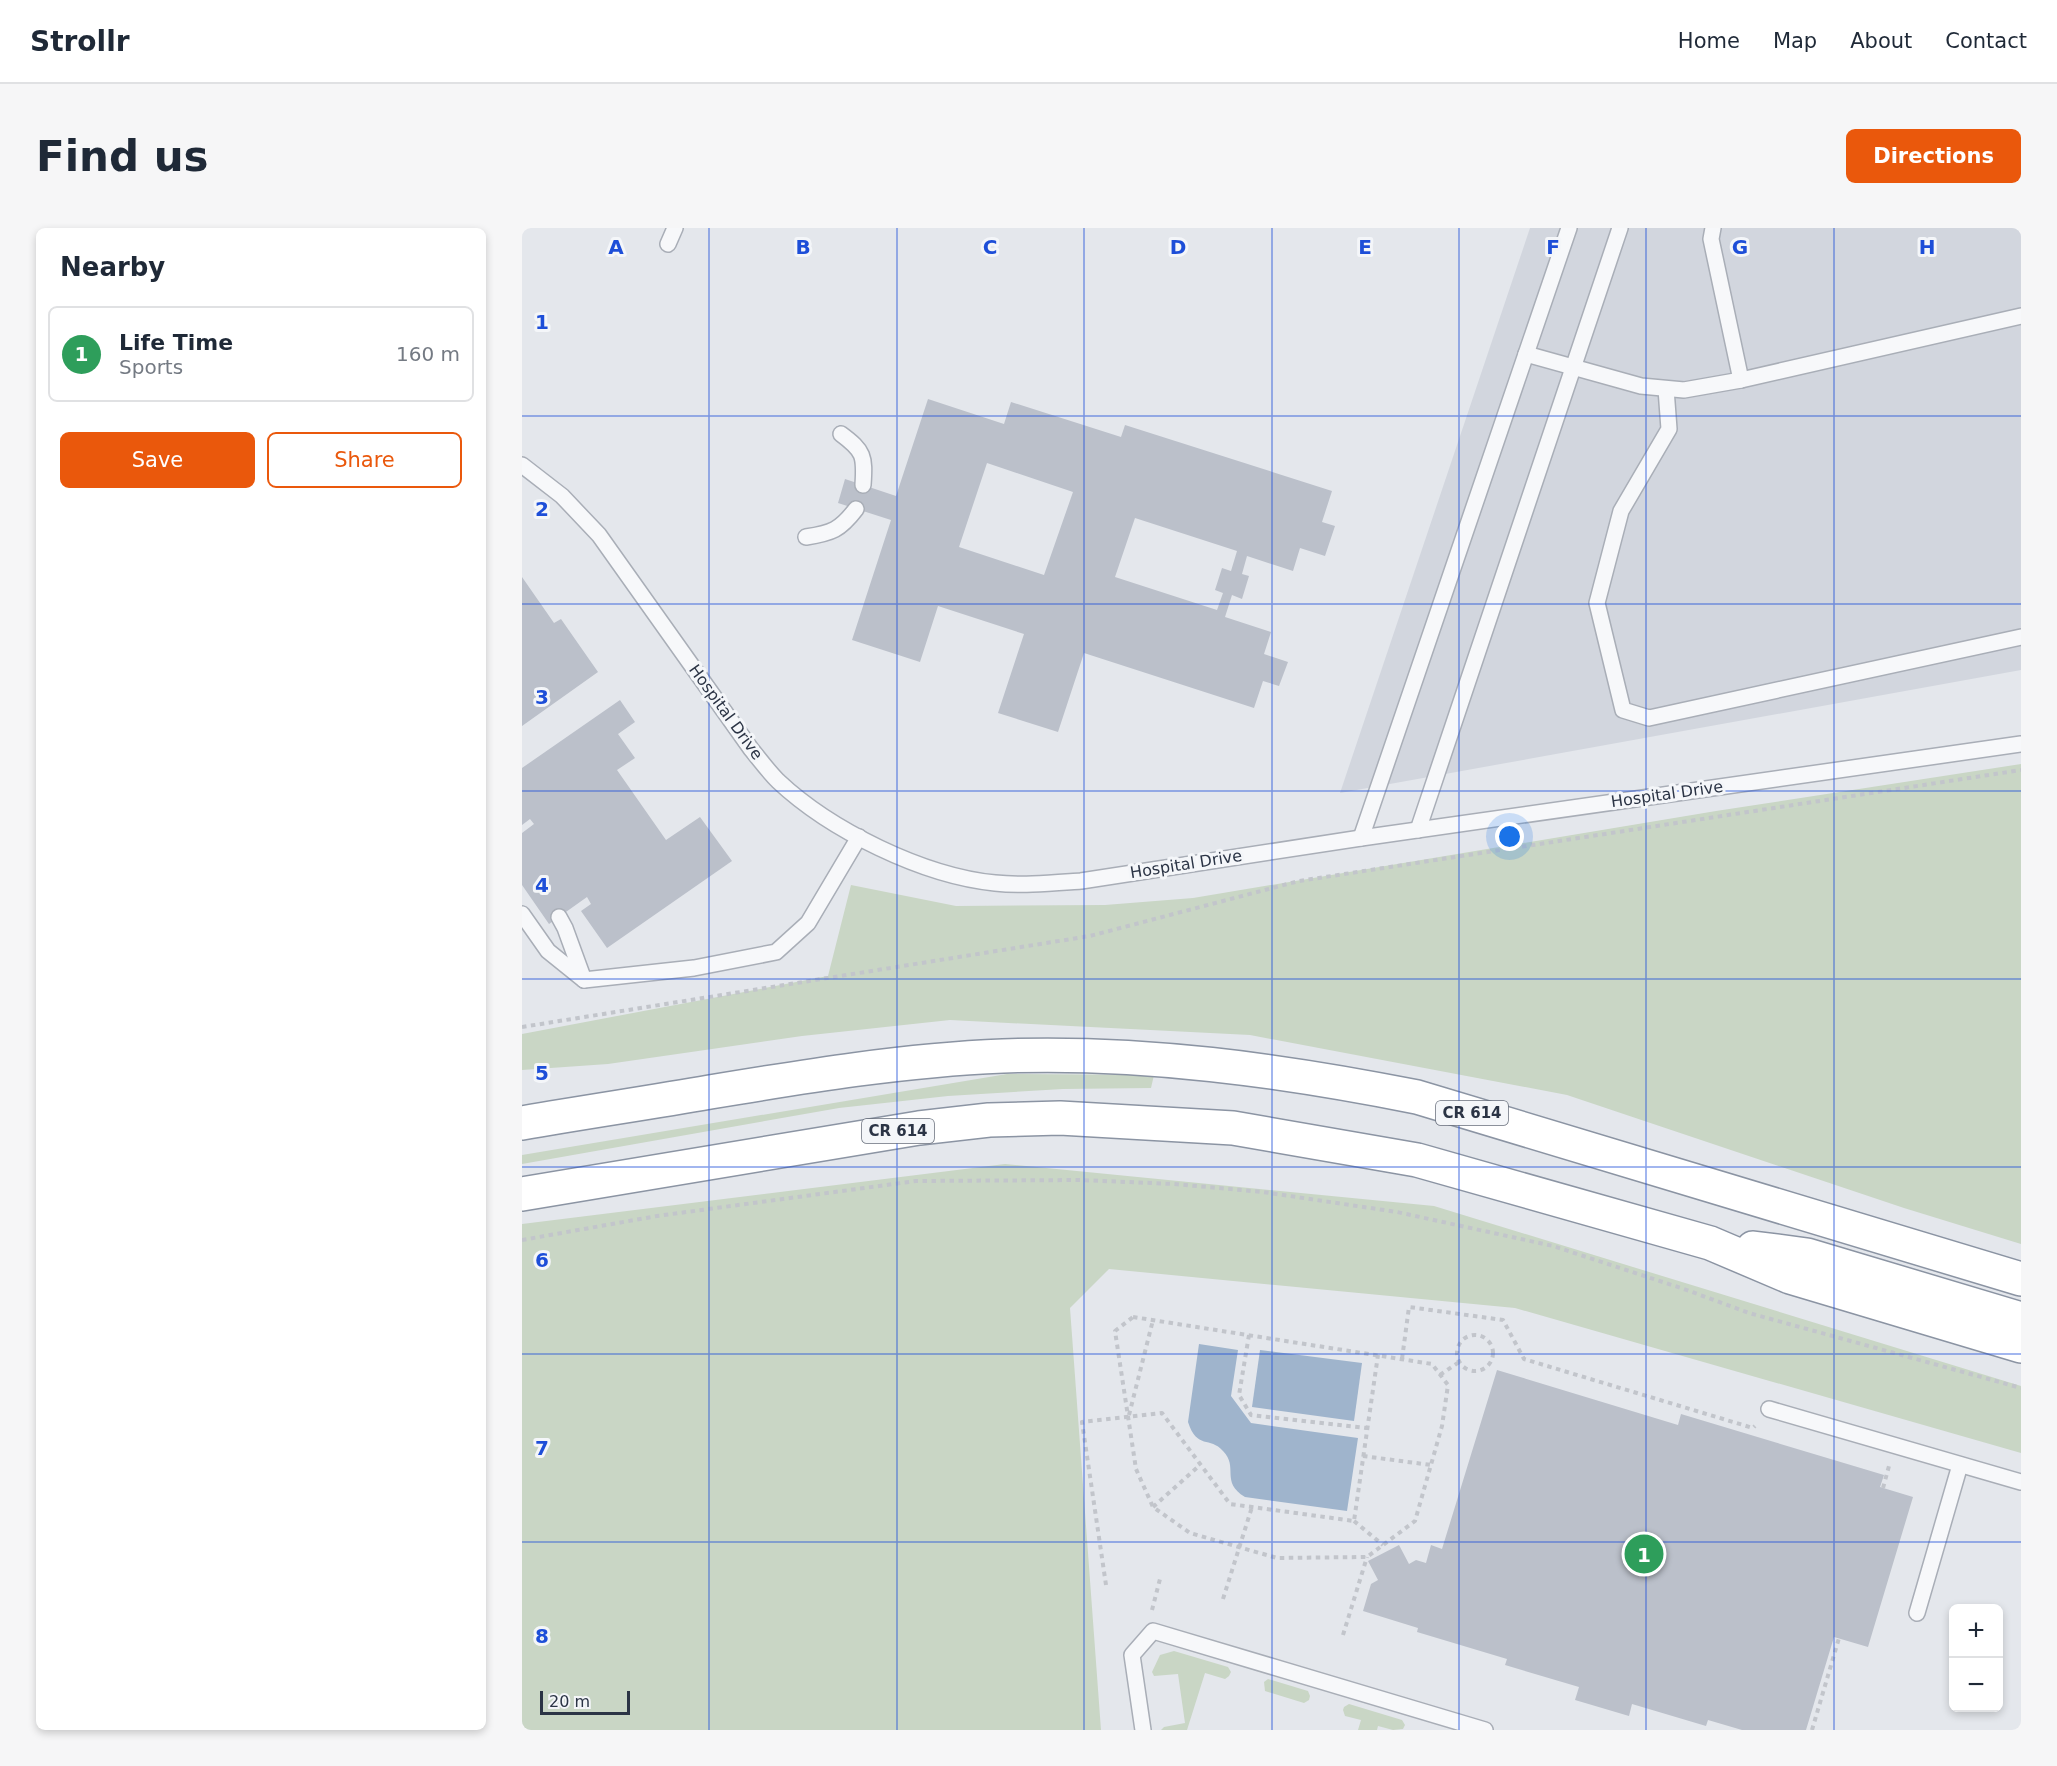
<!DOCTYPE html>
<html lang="en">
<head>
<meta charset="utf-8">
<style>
  body { margin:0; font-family:"DejaVu Sans",sans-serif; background:#f6f6f7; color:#1f2937 }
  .controls { position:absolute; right:18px; bottom:18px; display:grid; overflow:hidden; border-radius:9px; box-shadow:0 3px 9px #0003 }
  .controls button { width:54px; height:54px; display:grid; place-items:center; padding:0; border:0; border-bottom:2px solid #e0e1e3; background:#fff; color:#1f2937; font:30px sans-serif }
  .scale { position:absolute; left:18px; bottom:15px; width:90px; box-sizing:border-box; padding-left:6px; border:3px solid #2b3445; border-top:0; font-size:16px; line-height:21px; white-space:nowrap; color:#2b3445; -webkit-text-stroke:4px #f4f6f9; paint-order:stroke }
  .you { position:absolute; left:988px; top:609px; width:21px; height:21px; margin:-15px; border:4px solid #fff; border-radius:50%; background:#1a73e8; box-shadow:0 0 0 9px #1a73e833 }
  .badge { display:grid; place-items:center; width:39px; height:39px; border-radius:50%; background:#ea580c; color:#fff; font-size:20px; font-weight:700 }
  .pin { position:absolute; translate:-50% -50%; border:3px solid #fff; box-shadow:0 2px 6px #0006 }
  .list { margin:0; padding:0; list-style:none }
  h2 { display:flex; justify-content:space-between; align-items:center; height:78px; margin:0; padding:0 24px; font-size:26px }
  h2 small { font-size:20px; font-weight:400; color:#747a83 }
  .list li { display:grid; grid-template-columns:39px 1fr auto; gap:18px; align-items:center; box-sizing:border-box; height:96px; margin:0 12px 12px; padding:0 12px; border:2px solid #e0e1e3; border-radius:9px }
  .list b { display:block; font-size:22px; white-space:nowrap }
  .list p { margin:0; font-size:20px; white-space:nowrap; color:#747a83 }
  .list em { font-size:20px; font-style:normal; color:#747a83 }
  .actions { display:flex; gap:12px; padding:18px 24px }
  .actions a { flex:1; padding:14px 0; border:2px solid #ea580c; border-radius:9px; text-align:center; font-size:21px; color:#ea580c }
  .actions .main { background:#ea580c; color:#fff }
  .map { position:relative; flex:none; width:1499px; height:1502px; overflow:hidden; border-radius:9px }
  header { display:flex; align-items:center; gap:36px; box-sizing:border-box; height:84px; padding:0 30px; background:#fff; border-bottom:2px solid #e0e1e3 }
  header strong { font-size:28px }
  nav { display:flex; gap:33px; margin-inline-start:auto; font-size:21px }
  .intro { display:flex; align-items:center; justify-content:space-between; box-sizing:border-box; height:144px; padding:0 36px }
  h1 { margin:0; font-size:42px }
  .button { padding:15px 27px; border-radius:9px; background:#ea580c; color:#fff; font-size:21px; font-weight:700 }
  main { display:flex; gap:36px; padding:0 36px }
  aside { flex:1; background:#fff; border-radius:9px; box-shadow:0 3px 9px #0003 }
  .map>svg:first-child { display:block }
  .built { fill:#d2d6de }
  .green { fill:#c9d6c5 }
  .water { fill:#9fb4cc }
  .building { fill:#bbc0ca; fill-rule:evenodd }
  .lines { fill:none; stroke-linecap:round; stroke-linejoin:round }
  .lane-casing { stroke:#a9aeb7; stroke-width:18 }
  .highway-casing { stroke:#8b94a3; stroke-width:36 }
  .path { stroke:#c2c5cb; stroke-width:4; stroke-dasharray:4.5 4.5; stroke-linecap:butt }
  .lane { stroke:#f7f8fa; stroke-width:15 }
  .highway { stroke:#fff; stroke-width:33 }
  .grid { fill:none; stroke:#1d4ed8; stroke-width:1.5; stroke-opacity:0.55 }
  .labels { text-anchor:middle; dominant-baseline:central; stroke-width:6; stroke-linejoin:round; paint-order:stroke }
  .shield { fill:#f4f6f9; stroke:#676e7b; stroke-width:1.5 }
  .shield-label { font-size:15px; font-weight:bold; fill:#2b3445 }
  .street-label { font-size:16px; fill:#2b3445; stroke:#f4f6f9 }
  .grid-label { font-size:20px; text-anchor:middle; font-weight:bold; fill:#1d4ed8; stroke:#f4f6f9; stroke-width:6; stroke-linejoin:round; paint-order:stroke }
</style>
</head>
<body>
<header>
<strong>Strollr</strong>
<nav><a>Home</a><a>Map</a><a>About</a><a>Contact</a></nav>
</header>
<div class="intro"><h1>Find us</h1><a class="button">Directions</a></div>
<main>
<aside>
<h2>Nearby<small></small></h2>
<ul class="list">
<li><span class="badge" style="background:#2e9e5b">1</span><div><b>Life Time</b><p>Sports</p></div><em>160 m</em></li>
</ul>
<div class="actions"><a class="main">Save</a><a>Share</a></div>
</aside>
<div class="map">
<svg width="1499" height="1502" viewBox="0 0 1499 1502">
  <rect width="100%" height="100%" fill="#e4e7ec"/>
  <polygon class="built" points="1008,0 1499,0 1499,442 818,565"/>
  <g class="green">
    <polygon points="1499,536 1499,1016 1382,980 1045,867 728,807 428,792 280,808 86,836 0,842 0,806 306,748 329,657 434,678 583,677 671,670 1194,583"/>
    <polygon points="485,846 632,847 629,860 541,861 426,868 317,880 0,936 0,927"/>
    <polygon points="483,936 912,978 1499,1158 1499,1225 993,1080 587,1041 548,1080 579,1502 0,1502 0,996"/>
    <polygon points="652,1423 706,1439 709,1444 707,1448 703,1451 683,1445 665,1502 639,1502 642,1499 663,1495 656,1446 632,1448 630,1444 638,1427"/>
    <polygon points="746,1451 786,1463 788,1468 787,1472 782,1475 743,1463 742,1454"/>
    <polygon points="827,1476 880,1492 883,1497 881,1501 871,1502 856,1498 855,1502 836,1502 839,1492 823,1488 821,1482 822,1479"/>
  </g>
  <g class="water">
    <path d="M677 1116 716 1122 709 1168 729 1195 836 1210 825 1283 723 1269C698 1254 717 1239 701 1223 688 1208 675 1222 666 1194Z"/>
    <polygon points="738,1122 840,1135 832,1193 730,1179"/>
  </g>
  <g class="building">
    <path d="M406 171 482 196 489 174 599 209 603 197 810 263 800 294 813 298 803 328 778 320 771 343 725 328 720 346 727 348 720 371 710 367 703 389 749 404 742 426 766 434 757 458 741 453 732 480 562 425 536 504 476 485 502 406 416 378 398 434 330 412 369 292 316 275 323 251 374 268ZM465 235 551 264 522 347 437 319ZM613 290 715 323 709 343 700 340 693 362 701 365 695 382 593 349Z"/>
    <polygon points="0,349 32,395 39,391 76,444 0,498"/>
    <polygon points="98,472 113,494 96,506 113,530 95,542 144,612 178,589 210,633 85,720 59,683 69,676 65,669 27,696 0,657 0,605 12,596 8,591 0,597 0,540"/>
    <polygon points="975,1142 1156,1197 1159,1186 1362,1247 1358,1259 1391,1269 1346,1419 1312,1409 1284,1502 1220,1502 1186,1492 1184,1498 1110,1476 1107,1488 1053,1472 1057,1459 983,1437 985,1431 895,1404 896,1400 841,1383 849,1356 856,1352 846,1333 877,1317 887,1336 894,1332 904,1335 909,1317 920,1321"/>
  </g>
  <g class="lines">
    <defs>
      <g id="lane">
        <polyline points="1191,0 1189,11 1219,152"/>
        <polyline points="146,16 153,0"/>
        <polyline points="1004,126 1119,158 1162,162 1219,152 1499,88"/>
        <polyline points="1144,161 1147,201 1099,283 1075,375 1101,482 1127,490 1499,409"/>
        <path d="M319 206C342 223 343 228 341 257"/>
        <path d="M0 237 40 268 77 307 229 521C238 532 246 543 256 553 308 602 401 648 473 655 501 658 531 655 559 653L839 610 1499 516"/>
        <path d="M284 309C310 305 318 302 334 281"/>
        <polyline points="896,602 1098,0"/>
        <polyline points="839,610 1047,0"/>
        <polyline points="0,686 26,723 62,752 172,740 254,724 286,695 337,609"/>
        <polyline points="37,689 43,700 62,752"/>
        <polyline points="1247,1181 1499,1254"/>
        <polyline points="1395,1385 1438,1237"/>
        <polyline points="621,1502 610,1427 631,1403 963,1502"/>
      </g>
      <g id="highway">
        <path d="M0 895C63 884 125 875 188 864 285 848 382 832 481 828 620 823 759 842 895 869L1499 1051"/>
        <polyline points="0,966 397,900 467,892 538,890 711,900 895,932 1188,1015 1268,1049 1499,1118"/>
        <polyline points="1231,1020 1285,1027 1499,1091"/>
      </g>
    </defs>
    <use href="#lane" class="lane-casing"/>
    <use href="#highway" class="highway-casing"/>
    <g class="path">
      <polyline points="0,799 568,708 777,653 1499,542"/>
      <polyline points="0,1012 135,988 394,953 558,952 652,956 741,964 875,984 1031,1018 1162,1061 1227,1085 1499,1160"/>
      <polygon points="611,1089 910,1136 926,1157 920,1198 893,1293 845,1329 755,1330 668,1305 631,1279 614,1241 593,1103"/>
      <circle cx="953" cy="1125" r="18"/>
      <polyline points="727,1107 717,1167 729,1187 845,1200"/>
      <polyline points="880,1131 887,1079 981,1092 1002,1131 1231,1200 1233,1198"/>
      <polyline points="918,1147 937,1134"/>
      <polyline points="607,1187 631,1092"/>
      <polyline points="841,1228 909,1237"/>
      <polyline points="1361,1260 1367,1238"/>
      <polyline points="631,1279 678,1237"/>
      <polyline points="832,1293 861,1317"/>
      <polyline points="584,1357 560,1194 640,1185 708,1276 832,1293 856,1127"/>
      <polyline points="701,1371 730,1279"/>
      <polyline points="630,1382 638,1351"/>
      <polyline points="821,1407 845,1329"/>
      <polyline points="1290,1502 1317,1410"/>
    </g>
    <use href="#lane" class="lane"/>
    <use href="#highway" class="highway"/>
  </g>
  <path class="grid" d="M187 0V1502M375 0V1502M562 0V1502M750 0V1502M937 0V1502M1124 0V1502M1312 0V1502M0 188H1499M0 376H1499M0 563H1499M0 751H1499M0 939H1499M0 1126H1499M0 1314H1499"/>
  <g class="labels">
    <g class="shield">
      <rect x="914" y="873" width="72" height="24" rx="4.5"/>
      <rect x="340" y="891" width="72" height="24" rx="4.5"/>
    </g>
    <g class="shield-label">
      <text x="950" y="885">CR 614</text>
      <text x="376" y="903">CR 614</text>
    </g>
    <g class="street-label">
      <text transform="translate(204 484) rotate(54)">Hospital Drive</text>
      <text transform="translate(1145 566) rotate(-8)">Hospital Drive</text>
      <text transform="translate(664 636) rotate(-9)">Hospital Drive</text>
    </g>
  </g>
  <g class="grid-label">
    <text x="94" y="26">A</text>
    <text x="281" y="26">B</text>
    <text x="468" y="26">C</text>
    <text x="656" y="26">D</text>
    <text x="843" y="26">E</text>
    <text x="1031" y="26">F</text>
    <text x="1218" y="26">G</text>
    <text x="1405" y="26">H</text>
    <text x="20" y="101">1</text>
    <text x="20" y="288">2</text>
    <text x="20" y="476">3</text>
    <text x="20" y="664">4</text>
    <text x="20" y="852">5</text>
    <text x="20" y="1039">6</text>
    <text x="20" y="1227">7</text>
    <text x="20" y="1415">8</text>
  </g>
</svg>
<div class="controls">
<button>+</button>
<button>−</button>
</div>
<div class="scale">20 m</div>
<div class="you"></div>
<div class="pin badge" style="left:1122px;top:1326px;background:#2e9e5b">1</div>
</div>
</main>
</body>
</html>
